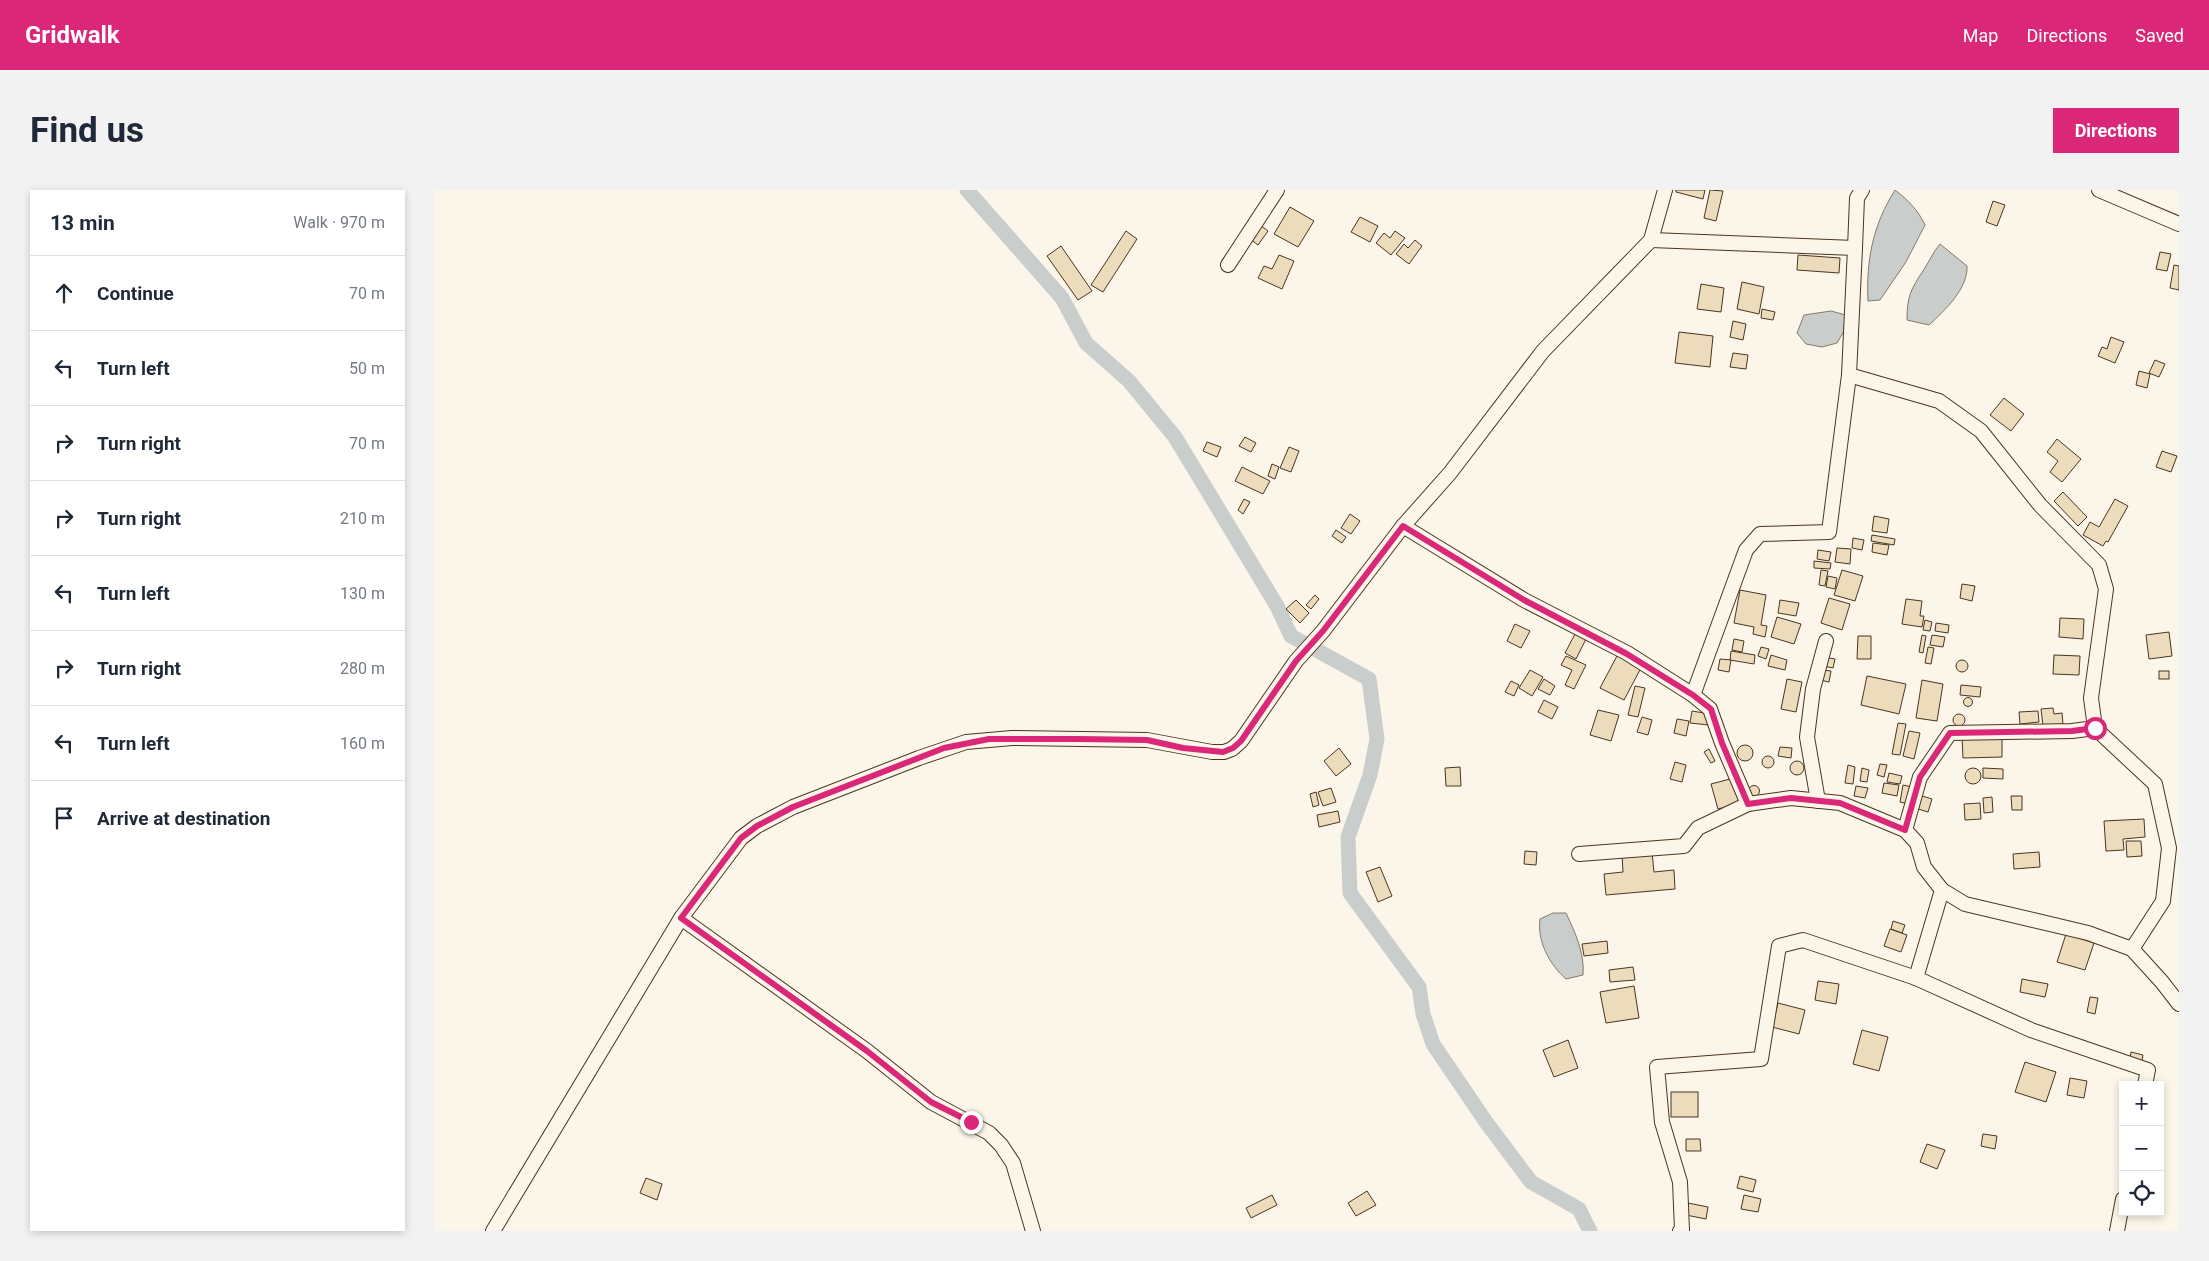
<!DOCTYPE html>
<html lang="en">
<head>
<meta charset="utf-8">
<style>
  body { margin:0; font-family:Roboto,sans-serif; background:#f2f2f3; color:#1f2937 }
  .controls { position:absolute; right:15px; bottom:15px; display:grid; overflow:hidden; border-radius:0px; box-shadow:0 2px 8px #0003 }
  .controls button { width:45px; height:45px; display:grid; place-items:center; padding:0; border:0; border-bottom:1px solid #e0e1e3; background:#fff; color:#1f2937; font:25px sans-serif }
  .stop { position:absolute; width:15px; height:15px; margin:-11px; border:4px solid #db2777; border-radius:50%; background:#fff }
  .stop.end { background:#db2777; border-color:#fff; box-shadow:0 1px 5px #0008 }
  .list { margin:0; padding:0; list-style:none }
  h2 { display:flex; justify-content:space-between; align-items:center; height:65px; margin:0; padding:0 20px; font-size:21px }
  h2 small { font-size:16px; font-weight:400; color:#747a83 }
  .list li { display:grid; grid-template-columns:32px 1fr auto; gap:15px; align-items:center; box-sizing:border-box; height:75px; padding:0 20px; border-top:1px solid #e0e1e3 }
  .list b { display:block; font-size:19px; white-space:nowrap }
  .list em { font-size:16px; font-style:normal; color:#747a83 }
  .icon { flex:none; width:28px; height:28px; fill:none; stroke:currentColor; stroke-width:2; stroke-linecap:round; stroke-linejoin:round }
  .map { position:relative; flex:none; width:1744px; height:1041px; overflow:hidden; border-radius:0px }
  header { display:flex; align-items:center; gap:30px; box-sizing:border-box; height:70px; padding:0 25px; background:#db2777; color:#fff }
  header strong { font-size:24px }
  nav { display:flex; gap:28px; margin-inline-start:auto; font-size:18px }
  .intro { display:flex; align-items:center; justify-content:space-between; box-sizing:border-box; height:120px; padding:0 30px }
  h1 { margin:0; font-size:35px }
  .button { padding:12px 22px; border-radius:0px; background:#db2777; color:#fff; font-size:18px; font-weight:700 }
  main { display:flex; gap:30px; padding:0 30px }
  aside { flex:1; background:#fff; border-radius:0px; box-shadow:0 2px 8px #0003 }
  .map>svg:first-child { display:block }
  .water { fill:#c9cecd; stroke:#887966 }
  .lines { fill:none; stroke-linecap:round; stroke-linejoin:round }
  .canal { stroke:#c9cecd; stroke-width:15 }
  .building { fill:#ecdcbc; stroke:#4a3520 }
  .street-casing { stroke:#4a3520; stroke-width:16 }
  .street { stroke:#fbf6e9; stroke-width:14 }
  .route { stroke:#db2777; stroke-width:6 }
</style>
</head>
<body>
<header>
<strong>Gridwalk</strong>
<nav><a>Map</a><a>Directions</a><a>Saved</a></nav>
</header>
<div class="intro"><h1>Find us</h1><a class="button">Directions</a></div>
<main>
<aside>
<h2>13 min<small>Walk · 970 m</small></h2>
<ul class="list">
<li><svg class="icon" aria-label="ahead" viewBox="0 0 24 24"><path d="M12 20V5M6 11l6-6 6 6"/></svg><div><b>Continue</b></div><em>70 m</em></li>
<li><svg class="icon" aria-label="left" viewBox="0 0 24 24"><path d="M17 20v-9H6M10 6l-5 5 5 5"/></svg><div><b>Turn left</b></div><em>50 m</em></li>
<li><svg class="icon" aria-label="right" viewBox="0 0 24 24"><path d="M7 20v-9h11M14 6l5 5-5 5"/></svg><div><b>Turn right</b></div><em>70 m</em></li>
<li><svg class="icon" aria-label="right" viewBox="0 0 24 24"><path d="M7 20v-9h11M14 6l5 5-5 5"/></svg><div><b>Turn right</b></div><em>210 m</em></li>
<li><svg class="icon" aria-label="left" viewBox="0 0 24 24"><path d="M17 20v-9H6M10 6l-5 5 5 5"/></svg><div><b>Turn left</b></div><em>130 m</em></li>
<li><svg class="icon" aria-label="right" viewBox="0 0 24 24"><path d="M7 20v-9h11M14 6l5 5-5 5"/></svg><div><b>Turn right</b></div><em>280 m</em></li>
<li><svg class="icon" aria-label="left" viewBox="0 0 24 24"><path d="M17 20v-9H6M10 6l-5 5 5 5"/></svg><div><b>Turn left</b></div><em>160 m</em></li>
<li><svg class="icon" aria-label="arrive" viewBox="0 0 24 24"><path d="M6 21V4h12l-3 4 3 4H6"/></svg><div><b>Arrive at destination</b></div></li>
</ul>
</aside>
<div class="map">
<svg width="1744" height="1041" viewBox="0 0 1744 1041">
  <rect width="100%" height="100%" fill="#fbf6e9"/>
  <g class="water">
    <path d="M1460 0C1473 10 1483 20 1490 35L1471 72 1445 110 1433 111C1431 70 1438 35 1460 0Z"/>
    <path d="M1505 54 1532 76C1533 99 1510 120 1494 135L1472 130C1472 106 1476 99 1488 81 1494 72 1498 62 1505 54Z"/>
    <polygon points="1396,121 1411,125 1409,141 1402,153 1387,157 1371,154 1362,143 1369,125"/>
    <path d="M1118 723H1131C1140 742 1150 764 1148 785L1131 789C1114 774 1102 751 1105 729Z"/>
  </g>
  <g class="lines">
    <polyline class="canal" points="532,0 627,108 651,153 694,191 740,247 842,416 856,446 934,489 942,549 935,585 913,647 915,703 984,797 988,824 998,854 1051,932 1096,992 1144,1019 1155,1041"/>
  </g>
  <g class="building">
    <polygon points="1241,0 1270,0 1268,9 1241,2"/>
    <polygon points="1275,0 1288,1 1281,31 1269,28"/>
    <polygon points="1558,11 1570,15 1562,36 1551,32"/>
    <polygon points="855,17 879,31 863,57 839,44"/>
    <polygon points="925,27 943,36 935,52 916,42"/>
    <polygon points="825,35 833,41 823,55 815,49"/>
    <polygon points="691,41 702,49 668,102 656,95"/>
    <polygon points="960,41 970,48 956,65 941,53 949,43 955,48"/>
    <polygon points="980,50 987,56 974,74 961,64 969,54 973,58"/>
    <polygon points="626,56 657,101 643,110 612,66"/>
    <polygon points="1725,62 1736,64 1732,81 1721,79"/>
    <polygon points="844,65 859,71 847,99 823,88 829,76 837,79"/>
    <polygon points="1363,65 1405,68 1404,83 1362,80"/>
    <polygon points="1739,75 1744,76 1744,100 1735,98"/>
    <polygon points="1307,92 1329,97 1324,124 1302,119"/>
    <polygon points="1266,94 1289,98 1286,122 1262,119"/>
    <polygon points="1327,119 1340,122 1338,130 1326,128"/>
    <polygon points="1298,131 1311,134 1308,150 1295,147"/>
    <polygon points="1244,142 1278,146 1275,177 1240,173"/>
    <polygon points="1676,147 1689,152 1680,173 1663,166 1667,157 1672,159"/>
    <polygon points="1298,163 1313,165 1311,179 1295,177"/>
    <polygon points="1720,170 1730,174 1724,187 1714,183"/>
    <polygon points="1704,181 1715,184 1712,198 1701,195"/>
    <polygon points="1569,208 1589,224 1576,241 1555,225"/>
    <polygon points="810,247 821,253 816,262 804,256"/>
    <polygon points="1622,249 1646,269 1627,292 1615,282 1623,271 1612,262"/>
    <polygon points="772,252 786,257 782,267 768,261"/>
    <polygon points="854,257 864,261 856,282 845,278"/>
    <polygon points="1727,261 1742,266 1736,282 1721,277"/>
    <polygon points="837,274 844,277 840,289 833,286"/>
    <polygon points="807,277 835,291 828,304 800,291"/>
    <polygon points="1628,302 1652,327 1643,336 1619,311"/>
    <polygon points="809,309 815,312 808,324 803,320"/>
    <polygon points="1680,309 1693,316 1673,352 1671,351 1668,356 1648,345 1655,332 1664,337"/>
    <polygon points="915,324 925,331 916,344 906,338"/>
    <polygon points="1439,326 1454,329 1452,343 1437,341"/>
    <polygon points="901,340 911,347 907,353 897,346"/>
    <polygon points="1437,345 1460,349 1459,355 1436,351"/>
    <polygon points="1418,348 1429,350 1427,360 1417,358"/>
    <polygon points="1438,353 1454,355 1452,365 1437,362"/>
    <polygon points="1402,358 1416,359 1415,374 1400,372"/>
    <polygon points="1383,360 1396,362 1394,371 1382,369"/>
    <polygon points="1379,371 1396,373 1395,379 1379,378"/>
    <polygon points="1386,380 1393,381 1390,396 1384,395"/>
    <polygon points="1407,380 1428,386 1420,411 1399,405"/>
    <polygon points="1393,386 1402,388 1400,399 1391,397"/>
    <polygon points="1527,394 1540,396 1537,411 1525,408"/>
    <polygon points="1305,400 1331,405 1326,435 1332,436 1330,447 1318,444 1319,437 1299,433"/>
    <polygon points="880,405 884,409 876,419 871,415"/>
    <polygon points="1394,408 1415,414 1407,440 1386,433"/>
    <polygon points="1471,409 1487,411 1485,426 1489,426 1487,437 1467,434"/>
    <polygon points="861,410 874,423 865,433 851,419"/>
    <polygon points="1345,410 1364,413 1361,426 1343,423"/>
    <polygon points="1342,427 1366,434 1359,454 1336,447"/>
    <polygon points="1625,428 1649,429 1648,449 1624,447"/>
    <polygon points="1490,430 1497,432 1495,441 1488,440"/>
    <polygon points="1501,433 1514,435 1513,443 1500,441"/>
    <polygon points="1080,434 1095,441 1086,458 1072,451"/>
    <polygon points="1734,442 1737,466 1714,469 1711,445"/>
    <polygon points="1140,444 1151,449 1141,469 1130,463"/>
    <polygon points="1487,445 1491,446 1488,463 1484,462"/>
    <polygon points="1497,445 1510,447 1508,457 1495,455"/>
    <polygon points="1423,446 1436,446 1436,469 1422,469"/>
    <polygon points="1299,449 1309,451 1307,462 1297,460"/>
    <polygon points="1326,457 1334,459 1331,469 1323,466"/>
    <polygon points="1493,457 1499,458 1496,474 1490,473"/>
    <polygon points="1296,461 1320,465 1319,474 1295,470"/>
    <polygon points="1183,464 1207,476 1189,510 1165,498"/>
    <polygon points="1336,465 1352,470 1350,480 1333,476"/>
    <polygon points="1619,465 1645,466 1644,485 1618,484"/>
    <polygon points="1131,466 1151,475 1139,499 1130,495 1137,480 1126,475"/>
    <polygon points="1389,467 1400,469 1398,478 1388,476"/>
    <polygon points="1285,469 1296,470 1294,482 1283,480"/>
    <circle cx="1527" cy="476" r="6"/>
    <polygon points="1095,480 1108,487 1097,506 1084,498"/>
    <polygon points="1387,480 1396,481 1394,492 1385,490"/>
    <rect x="1724" y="481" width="10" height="8"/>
    <polygon points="1432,486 1471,494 1464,524 1426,515"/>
    <polygon points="1109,489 1120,496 1115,505 1103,499"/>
    <polygon points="1352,489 1367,492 1361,522 1346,519"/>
    <polygon points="1487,490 1508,494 1502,531 1481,528"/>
    <polygon points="1076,491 1084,495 1079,506 1070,502"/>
    <polygon points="1526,495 1546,497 1545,507 1525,505"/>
    <polygon points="1200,496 1210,498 1203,527 1193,525"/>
    <circle cx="1533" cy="512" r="4.5"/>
    <polygon points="1109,510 1123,517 1117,529 1103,522"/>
    <polygon points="1618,518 1619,524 1627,523 1628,534 1608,536 1606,519"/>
    <polygon points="1163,520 1184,525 1176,551 1155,545"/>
    <polygon points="1257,521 1275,524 1274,535 1255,533"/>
    <polygon points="1603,521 1604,532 1585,534 1584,522"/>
    <circle cx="1524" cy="530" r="6"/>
    <polygon points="1207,527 1217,530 1213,545 1202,542"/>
    <polygon points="1242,529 1254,531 1251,546 1239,543"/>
    <polygon points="1463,533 1471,534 1465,565 1457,564"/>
    <polygon points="1474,541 1485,543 1479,569 1468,566"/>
    <polygon points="1567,547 1567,567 1528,568 1527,548"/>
    <circle cx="1310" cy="563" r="8"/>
    <polygon points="1345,557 1357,558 1356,568 1343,566"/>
    <polygon points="904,558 916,574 901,586 889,571"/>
    <polygon points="1274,559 1280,571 1276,573 1269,562"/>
    <circle cx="1333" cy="572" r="6"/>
    <circle cx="1362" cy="578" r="7"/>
    <polygon points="1240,572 1251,575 1247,592 1235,589"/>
    <polygon points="1445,574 1452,575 1449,587 1442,585"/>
    <polygon points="1413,575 1420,577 1418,594 1410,593"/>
    <polygon points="1025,577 1026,596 1011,596 1010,578"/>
    <polygon points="1427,578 1434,580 1432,592 1425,591"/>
    <polygon points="1548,578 1568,579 1568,589 1548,588"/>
    <circle cx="1538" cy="586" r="8"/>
    <polygon points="1454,583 1467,586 1465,594 1452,592"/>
    <polygon points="1299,588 1306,613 1283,619 1276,594"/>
    <polygon points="1449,593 1464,595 1462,606 1447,603"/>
    <polygon points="1468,595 1477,597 1474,614 1465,612"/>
    <circle cx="1319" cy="601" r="5.5"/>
    <polygon points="1421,596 1433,598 1430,608 1419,606"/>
    <polygon points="896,598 901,612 888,616 883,602"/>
    <polygon points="881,602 884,615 878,617 875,604"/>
    <polygon points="1484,605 1497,609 1493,622 1480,618"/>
    <polygon points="1576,606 1587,606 1587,620 1577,620"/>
    <polygon points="1557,607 1558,622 1549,623 1548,608"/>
    <polygon points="1545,613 1546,629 1530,630 1529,614"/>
    <polygon points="903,621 905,632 884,637 882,625"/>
    <polygon points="1709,629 1710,647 1688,649 1689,660 1671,661 1669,631"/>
    <polygon points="1691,651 1706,651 1707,666 1692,667"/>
    <polygon points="1090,661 1102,662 1101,675 1089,674"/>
    <polygon points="1217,662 1219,682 1239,680 1240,699 1171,705 1169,684 1188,682 1187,665"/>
    <polygon points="1604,662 1605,677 1579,679 1578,664"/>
    <polygon points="945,677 957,706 943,712 931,682"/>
    <polygon points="1458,731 1470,735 1467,743 1456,739"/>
    <polygon points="1455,739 1472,745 1466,762 1449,756"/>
    <polygon points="1631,744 1659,753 1650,780 1622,772"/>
    <polygon points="1172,751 1173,763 1149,766 1147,754"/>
    <polygon points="1198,777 1200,790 1175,792 1174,780"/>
    <polygon points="1587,789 1613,794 1610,807 1585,802"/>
    <polygon points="1383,791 1404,794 1401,814 1380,810"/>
    <polygon points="1199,796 1204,828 1171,833 1165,802"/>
    <polygon points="1655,807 1663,808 1660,824 1652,822"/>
    <polygon points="1343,813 1370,820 1364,844 1337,837"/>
    <polygon points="1427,840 1453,847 1444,881 1418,874"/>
    <polygon points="1133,850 1143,878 1119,887 1108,860"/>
    <polygon points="1696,862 1708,865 1707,871 1695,869"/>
    <polygon points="1590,872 1621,882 1611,912 1580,902"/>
    <polygon points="1635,888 1652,891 1649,908 1632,905"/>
    <rect x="1236" y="902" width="27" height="25"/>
    <polygon points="1548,944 1562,946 1560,959 1546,956"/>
    <polygon points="1251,949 1265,949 1266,961 1251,961"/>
    <polygon points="1492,954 1510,960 1502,979 1485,972"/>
    <polygon points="1305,986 1321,990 1318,1002 1302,998"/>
    <polygon points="211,988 227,994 222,1010 205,1003"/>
    <polygon points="932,1001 941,1015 921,1026 913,1013"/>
    <polygon points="837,1005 842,1015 816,1028 811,1018"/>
    <polygon points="1309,1005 1326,1009 1323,1022 1306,1019"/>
    <polygon points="1253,1013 1273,1017 1271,1029 1251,1025"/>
  </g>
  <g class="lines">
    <defs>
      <g id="street">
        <polyline points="1664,0 1744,34"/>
        <polyline points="1216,50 1420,58 1422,8 1427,0"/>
        <polyline points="1420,58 1414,185 1504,211 1546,241 1605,315 1664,375 1671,399 1656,508 1660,538 1637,541 1515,543 1485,587 1470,640"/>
        <polyline points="793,75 842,0"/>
        <polyline points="968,336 1089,410 1192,463 1258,505 1275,519 1287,553 1313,614 1356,608 1405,613 1470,640 1482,653 1489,677 1507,700 1481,788 1596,840 1713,880 1710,895"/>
        <polyline points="1258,505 1311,360 1325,344 1394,342 1414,185"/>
        <polyline points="1660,538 1720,594 1734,658 1728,711 1697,759"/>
        <polyline points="1383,611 1372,547 1378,499 1391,451"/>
        <polyline points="1144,664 1249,656 1263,638 1313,614"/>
        <polyline points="1507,700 1530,714 1653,743 1697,759 1727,792 1744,814"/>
        <polyline points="246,728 432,861 496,912 554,943 566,955 578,973 598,1041"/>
        <polyline points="58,1041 246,728 306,648 322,636 358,617 484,568 531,552 577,548 712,550 777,562 789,562 797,559 806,551 861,471 888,441 968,336 1015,283 1108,161 1216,50 1230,0"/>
        <polyline points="1245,1041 1247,1040 1245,992 1227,932 1222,877 1326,869 1344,756 1368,750 1481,788"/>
        <polyline points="1682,1041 1688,1009"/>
      </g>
    </defs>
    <use href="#street" class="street-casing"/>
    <use href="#street" class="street"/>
  </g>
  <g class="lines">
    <polyline class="route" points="536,932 496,912 432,861 246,728 306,648 322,636 358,617 509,558 554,549 643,549 712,550 748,558 788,562 798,558 806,551 861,471 888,441 968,336 1089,410 1192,464 1258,505 1276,519 1287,553 1313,614 1356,608 1405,613 1470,640 1485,587 1515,543 1637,541 1660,538"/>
  </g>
</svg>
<div class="controls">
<button>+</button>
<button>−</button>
<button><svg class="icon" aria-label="locate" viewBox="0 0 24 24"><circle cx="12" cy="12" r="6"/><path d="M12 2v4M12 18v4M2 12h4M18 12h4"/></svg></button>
</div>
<div class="stop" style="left:1660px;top:538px"></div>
<div class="stop end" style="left:536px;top:932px"></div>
</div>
</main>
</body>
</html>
